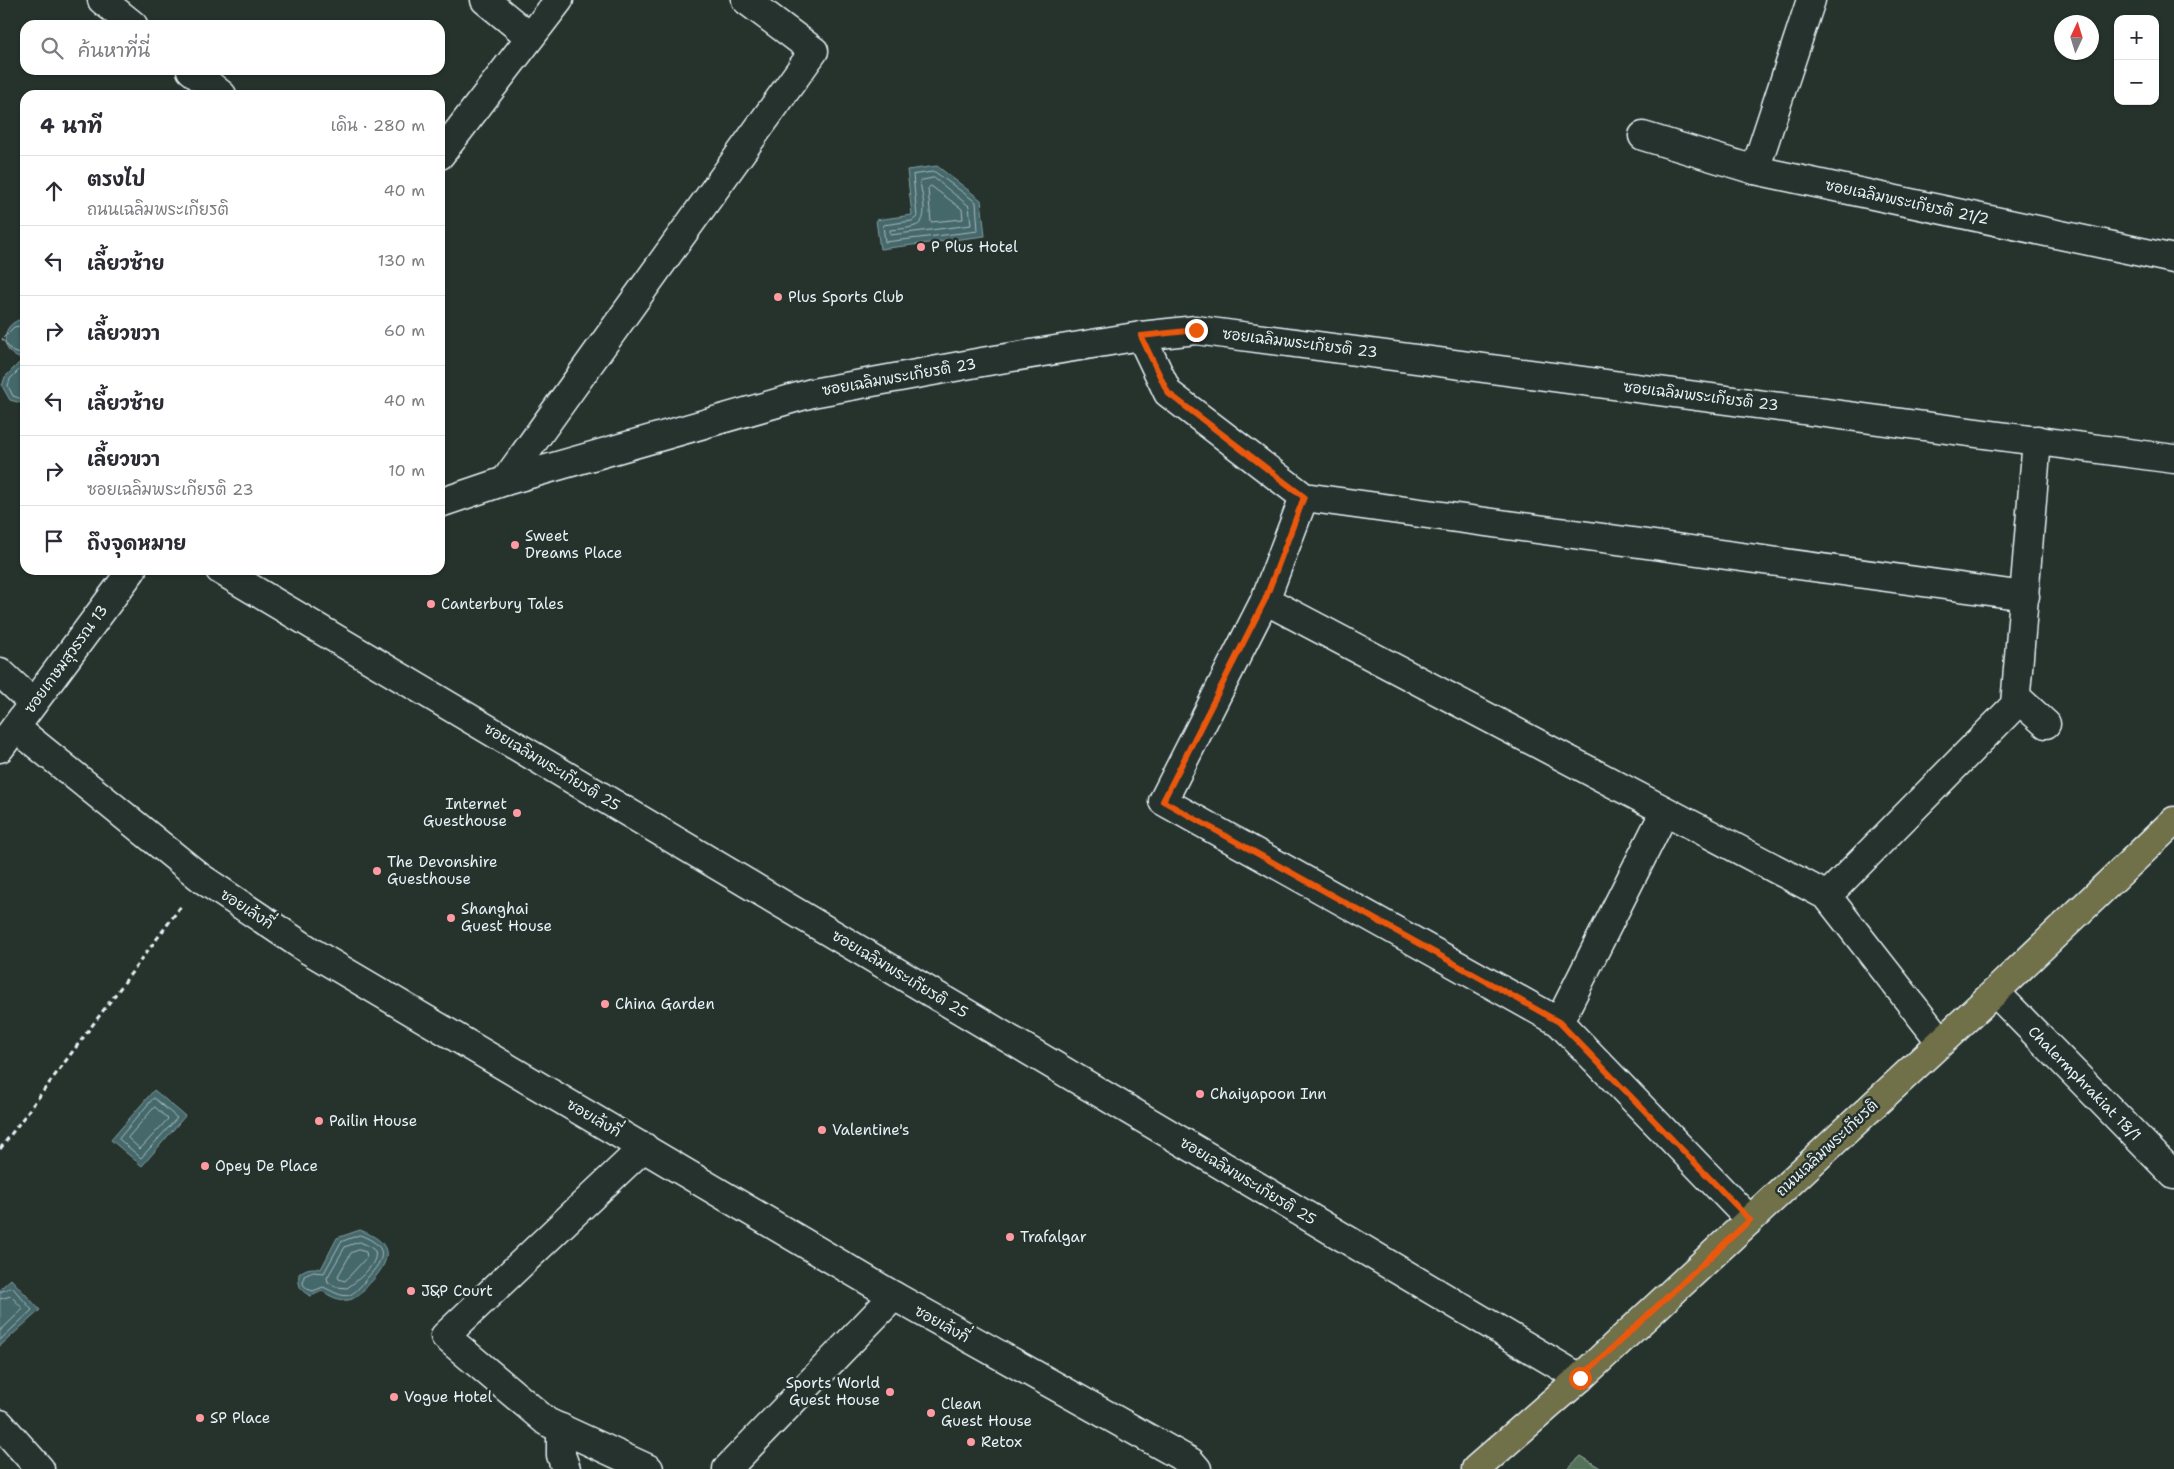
<!DOCTYPE html>
<html lang="th">
<head>
<meta charset="utf-8">
<style>
  body { margin:0; font-family:"Shantell Sans","Playpen Sans Thai",sans-serif; background:#f2f2f3; color:#2b2b33 }
  .controls { position:absolute; right:15px; top:15px; display:grid; overflow:hidden; border-radius:10px; box-shadow:0 1px 4px #0004 }
  .controls button { width:45px; height:45px; display:grid; place-items:center; padding:0; border:0; border-bottom:1px solid #e1e1e2; background:#fff; color:#2b2b33; font:25px sans-serif }
  .compass { position:absolute; left:2054px; top:15px; width:45px; height:45px; border-radius:50%; background:#fff; box-shadow:0 1px 4px #0004; rotate:4deg }
  .stop { position:absolute; width:15px; height:15px; margin:-11px; border:4px solid #ea580c; border-radius:50%; background:#fff }
  .stop.end { background:#ea580c; border-color:#fff; box-shadow:0 1px 5px #0008 }
  .list { margin:0; padding:0; list-style:none }
  h2 { display:flex; justify-content:space-between; align-items:center; height:65px; margin:0; padding:0 20px; font-size:21px }
  h2 small { font-size:16px; font-weight:400; color:#7c7c81 }
  .list li { display:grid; grid-template-columns:32px 1fr auto; gap:15px; align-items:center; box-sizing:border-box; height:70px; padding:0 20px; border-top:1px solid #e1e1e2 }
  .list b { display:block; font-size:19px; white-space:nowrap }
  .list p { margin:0; font-size:16px; white-space:nowrap; color:#7c7c81 }
  .list em { font-size:16px; font-style:normal; color:#7c7c81 }
  .icon { flex:none; width:28px; height:28px; fill:none; stroke:currentColor; stroke-width:2; stroke-linecap:round; stroke-linejoin:round }
  .map { position:relative; flex:none; width:2174px; height:1469px; overflow:hidden }
  .search { position:absolute; background:#fff; box-shadow:0 1px 4px #0004; left:20px; top:20px; width:425px; height:55px; display:flex; align-items:center; gap:12px; box-sizing:border-box; padding:0 18px; border-radius:15px; color:#7c7c81; font-size:19px }
  .panel { position:absolute; background:#fff; box-shadow:0 1px 4px #0004; left:20px; top:90px; width:425px; height:485px; border-radius:15px }
  .map>svg:first-child { display:block }
  .green { fill:#537159; stroke:#9eb1a8 }
  .water { fill:#45686b; stroke:#869fa3 }
  .lines { fill:none; stroke-linecap:round; stroke-linejoin:round }
  .shore { stroke:#a7bac0; stroke-width:1 }
  .minor-casing { stroke:#e8f1f8; stroke-width:31 }
  .major-casing { stroke:#e8f1f8; stroke-width:31 }
  .path { stroke:#e8f1f8; stroke-width:3; stroke-dasharray:5 4; stroke-linecap:butt }
  .minor { stroke:#26332d; stroke-width:28 }
  .major { stroke:#70704a; stroke-width:28 }
  .route { stroke:#ea580c; stroke-width:6 }
  .poi-dot { fill:#ff9aa2; stroke:#26332d; stroke-width:2 }
  .labels { text-anchor:middle; dominant-baseline:central; stroke-width:5; stroke-linejoin:round; paint-order:stroke }
  .street-label { font-size:15px; fill:#e8f1f8; stroke:#26332d }
  .poi-label { font-size:15px; fill:#e8f1f8; stroke:#26332d; text-anchor:start }
</style>
</head>
<body>
<div class="map">
<svg width="2174" height="1469" viewBox="0 0 2174 1469">
  <rect width="100%" height="100%" fill="#26332d"/>
  <filter id="ink" filterUnits="userSpaceOnUse"><feTurbulence type="fractalNoise" baseFrequency=".02" numOctaves="2"/><feDisplacementMap in="SourceGraphic" scale="10" xChannelSelector="R" yChannelSelector="G"/><feConvolveMatrix kernelMatrix="1 2 1 2 8 2 1 2 1" color-interpolation-filters="sRGB"/></filter>
  <g filter="url(#ink)">
    <polygon class="green" points="1581,1456 1602,1469 1567,1469"/>
    <g class="water">
      <polygon points="937,166 981,200 985,236 880,249 876,220 912,215 907,170"/>
      <path d="M19 320 25 321V404L10 400 2 386 5 377 23 359C0 355 0 326 19 320Z"/>
      <polygon points="154,1090 185,1116 142,1166 111,1140"/>
      <path d="M360 1230C391 1242 394 1256 372 1281 366 1287 359 1296 352 1299 342 1303 330 1296 322 1291L311 1296C300 1291 298 1286 299 1274 306 1268 311 1267 321 1269L337 1238Z"/>
      <polygon points="11,1279 40,1310 0,1346 0,1289"/>
    </g>
    <g class="lines">
      <g class="shore">
        <polygon points="935,172 976,202 978,231 885,242 883,225 912,221 917,217 913,175"/>
        <path d="M934 178 969 206 971 225 890 235V230C898 229 907 229 915 226 931 221 921 193 920 181Z"/>
        <polygon points="931,186 962,209 963,219 931,222 928,189"/>
        <polyline points="25,325 14,327 2,339 13,352 25,355"/>
        <polyline points="25,364 10,379 8,386 13,396 25,400"/>
        <polygon points="154,1098 177,1118 141,1158 119,1139"/>
        <polygon points="155,1107 168,1119 140,1149 128,1138"/>
        <path d="M360 1235C389 1246 386 1258 367 1278 363 1284 356 1292 350 1295 341 1298 331 1290 323 1287L313 1291 307 1289 303 1284 304 1276 313 1272 324 1273 341 1242Z"/>
        <path d="M360 1242 369 1246 375 1251C379 1264 357 1281 347 1288L337 1287 328 1282 327 1278 345 1247Z"/>
        <polygon points="359,1250 366,1252 367,1257 345,1281 339,1279 338,1276 351,1253"/>
        <polyline points="0,1292 12,1287 32,1310 0,1340"/>
        <polyline points="0,1299 11,1296 23,1309 0,1331"/>
      </g>
      <defs>
        <g id="minor">
          <polyline points="102,0 133,25"/>
          <polyline points="485,0 530,37"/>
          <polyline points="191,70 222,95"/>
          <polyline points="1643,136 1755,170 2174,259"/>
          <polyline points="440,155 559,0"/>
          <polyline points="1755,170 1811,0"/>
          <polyline points="1141,336 1168,393 1304,497 2025,596"/>
          <polyline points="505,481 814,51 746,0"/>
          <polyline points="1304,497 1265,600 1827,896 1941,1042"/>
          <polyline points="440,503 505,481 812,393 982,362 1141,336 1196,330 2174,459"/>
          <polyline points="220,570 1580,1378"/>
          <polyline points="1265,600 1163,801 1559,1022 1665,811"/>
          <polyline points="0,672 33,703"/>
          <polyline points="2016,697 2046,724"/>
          <polyline points="16,728 201,878 310,951 894,1296 1191,1462 1197,1469"/>
          <polyline points="0,748 132,570"/>
          <polyline points="1827,896 2015,705 2037,440"/>
          <path id="s1" d="M1995 992 2174 1175"/>
          <polyline points="1559,1022 1750,1220"/>
          <polyline points="644,1147 445,1336 547,1422 649,1469"/>
          <polyline points="0,1424 40,1469"/>
          <polyline points="561,1428 561,1455 566,1469"/>
          <polyline points="727,1469 894,1296"/>
        </g>
        <polyline id="major" points="1476,1469 1580,1378 1995,992 2174,821"/>
      </defs>
      <use href="#minor" class="minor-casing"/>
      <use href="#major" class="major-casing"/>
      <polyline class="path" points="0,1149 182,905"/>
      <use href="#minor" class="minor"/>
      <use href="#major" class="major"/>
    </g>
  </g>
  <g class="lines" filter="url(#ink)">
    <polyline class="route" points="1196,330 1141,336 1168,393 1304,497 1265,600 1163,801 1559,1022 1750,1220 1580,1378"/>
  </g>
  <g class="poi-dot">
    <circle cx="921" cy="247" r="5"/>
    <circle cx="778" cy="297" r="5"/>
    <circle cx="515" cy="545" r="5"/>
    <circle cx="431" cy="604" r="5"/>
    <circle cx="517" cy="813" r="5"/>
    <circle cx="377" cy="871" r="5"/>
    <circle cx="451" cy="918" r="5"/>
    <circle cx="605" cy="1004" r="5"/>
    <circle cx="1200" cy="1094" r="5"/>
    <circle cx="319" cy="1121" r="5"/>
    <circle cx="822" cy="1130" r="5"/>
    <circle cx="205" cy="1166" r="5"/>
    <circle cx="1010" cy="1237" r="5"/>
    <circle cx="411" cy="1291" r="5"/>
    <circle cx="890" cy="1392" r="5"/>
    <circle cx="394" cy="1397" r="5"/>
    <circle cx="931" cy="1413" r="5"/>
    <circle cx="200" cy="1418" r="5"/>
    <circle cx="971" cy="1442" r="5"/>
  </g>
  <g class="labels">
    <g class="street-label">
      <text transform="translate(1907 202) rotate(12)">ซอยเฉลิมพระเกียรติ 21/2</text>
      <text transform="translate(1300 343) rotate(7)">ซอยเฉลิมพระเกียรติ 23</text>
      <text transform="translate(899 377) rotate(-10)">ซอยเฉลิมพระเกียรติ 23</text>
      <text transform="translate(1701 396) rotate(7)">ซอยเฉลิมพระเกียรติ 23</text>
      <text transform="translate(66 659) rotate(-54)">ซอยเกษมสุวรรณ 13</text>
      <text transform="translate(552 767) rotate(31)">ซอยเฉลิมพระเกียรติ 25</text>
      <text transform="translate(247 909) rotate(33)">ซอยเล้งกี่</text>
      <text transform="translate(900 974) rotate(31)">ซอยเฉลิมพระเกียรติ 25</text>
      <text stroke="none"><textPath href="#s1" startOffset="128">Chalermphrakiat 18/1</textPath></text>
      <text transform="translate(594 1118) rotate(30)">ซอยเล้งกี่</text>
      <text transform="translate(1827 1148) rotate(-43)">ถนนเฉลิมพระเกียรติ</text>
      <text transform="translate(1248 1181) rotate(31)">ซอยเฉลิมพระเกียรติ 25</text>
      <text transform="translate(942 1324) rotate(29)">ซอยเล้งกี่</text>
    </g>
    <g class="poi-label">
      <text x="931" y="247">P Plus Hotel</text>
      <text x="788" y="297">Plus Sports Club</text>
      <text x="525" y="536">Sweet<tspan x="525" dy="17">Dreams Place</tspan></text>
      <text x="441" y="604">Canterbury Tales</text>
      <text x="507" y="804" text-anchor="end">Internet<tspan x="507" dy="17">Guesthouse</tspan></text>
      <text x="387" y="862">The Devonshire<tspan x="387" dy="17">Guesthouse</tspan></text>
      <text x="461" y="909">Shanghai<tspan x="461" dy="17">Guest House</tspan></text>
      <text x="615" y="1004">China Garden</text>
      <text x="1210" y="1094">Chaiyapoon Inn</text>
      <text x="329" y="1121">Pailin House</text>
      <text x="832" y="1130">Valentine's</text>
      <text x="215" y="1166">Opey De Place</text>
      <text x="1020" y="1237">Trafalgar</text>
      <text x="421" y="1291">J&amp;P Court</text>
      <text x="880" y="1383" text-anchor="end">Sports World<tspan x="880" dy="17">Guest House</tspan></text>
      <text x="404" y="1397">Vogue Hotel</text>
      <text x="941" y="1404">Clean<tspan x="941" dy="17">Guest House</tspan></text>
      <text x="210" y="1418">SP Place</text>
      <text x="981" y="1442">Retox</text>
    </g>
  </g>
</svg>
<div class="controls">
<button>+</button>
<button>−</button>
</div>
<svg class="compass" viewBox="-18 -18 36 36"><path d="M0-13l5 13h-10z" fill="#e53935"/><path d="M0 13l5-13h-10z" fill="#7c7c81"/></svg>
<div class="stop" style="left:1580px;top:1378px"></div>
<div class="stop end" style="left:1196px;top:330px"></div>
<div class="search"><svg class="icon" aria-label="search" viewBox="0 0 24 24"><circle cx="10" cy="10" r="6"/><path d="M15 15l6 6"/></svg>ค้นหาที่นี่</div>
<section class="panel">
<h2>4 นาที<small>เดิน · 280 m</small></h2>
<ul class="list">
<li><svg class="icon" aria-label="ahead" viewBox="0 0 24 24"><path d="M12 20V5M6 11l6-6 6 6"/></svg><div><b>ตรงไป</b><p>ถนนเฉลิมพระเกียรติ</p></div><em>40 m</em></li>
<li><svg class="icon" aria-label="left" viewBox="0 0 24 24"><path d="M17 20v-9H6M10 6l-5 5 5 5"/></svg><div><b>เลี้ยวซ้าย</b></div><em>130 m</em></li>
<li><svg class="icon" aria-label="right" viewBox="0 0 24 24"><path d="M7 20v-9h11M14 6l5 5-5 5"/></svg><div><b>เลี้ยวขวา</b></div><em>60 m</em></li>
<li><svg class="icon" aria-label="left" viewBox="0 0 24 24"><path d="M17 20v-9H6M10 6l-5 5 5 5"/></svg><div><b>เลี้ยวซ้าย</b></div><em>40 m</em></li>
<li><svg class="icon" aria-label="right" viewBox="0 0 24 24"><path d="M7 20v-9h11M14 6l5 5-5 5"/></svg><div><b>เลี้ยวขวา</b><p>ซอยเฉลิมพระเกียรติ 23</p></div><em>10 m</em></li>
<li><svg class="icon" aria-label="arrive" viewBox="0 0 24 24"><path d="M6 21V4h12l-3 4 3 4H6"/></svg><div><b>ถึงจุดหมาย</b></div></li>
</ul>
</section>
</div>
</body>
</html>
